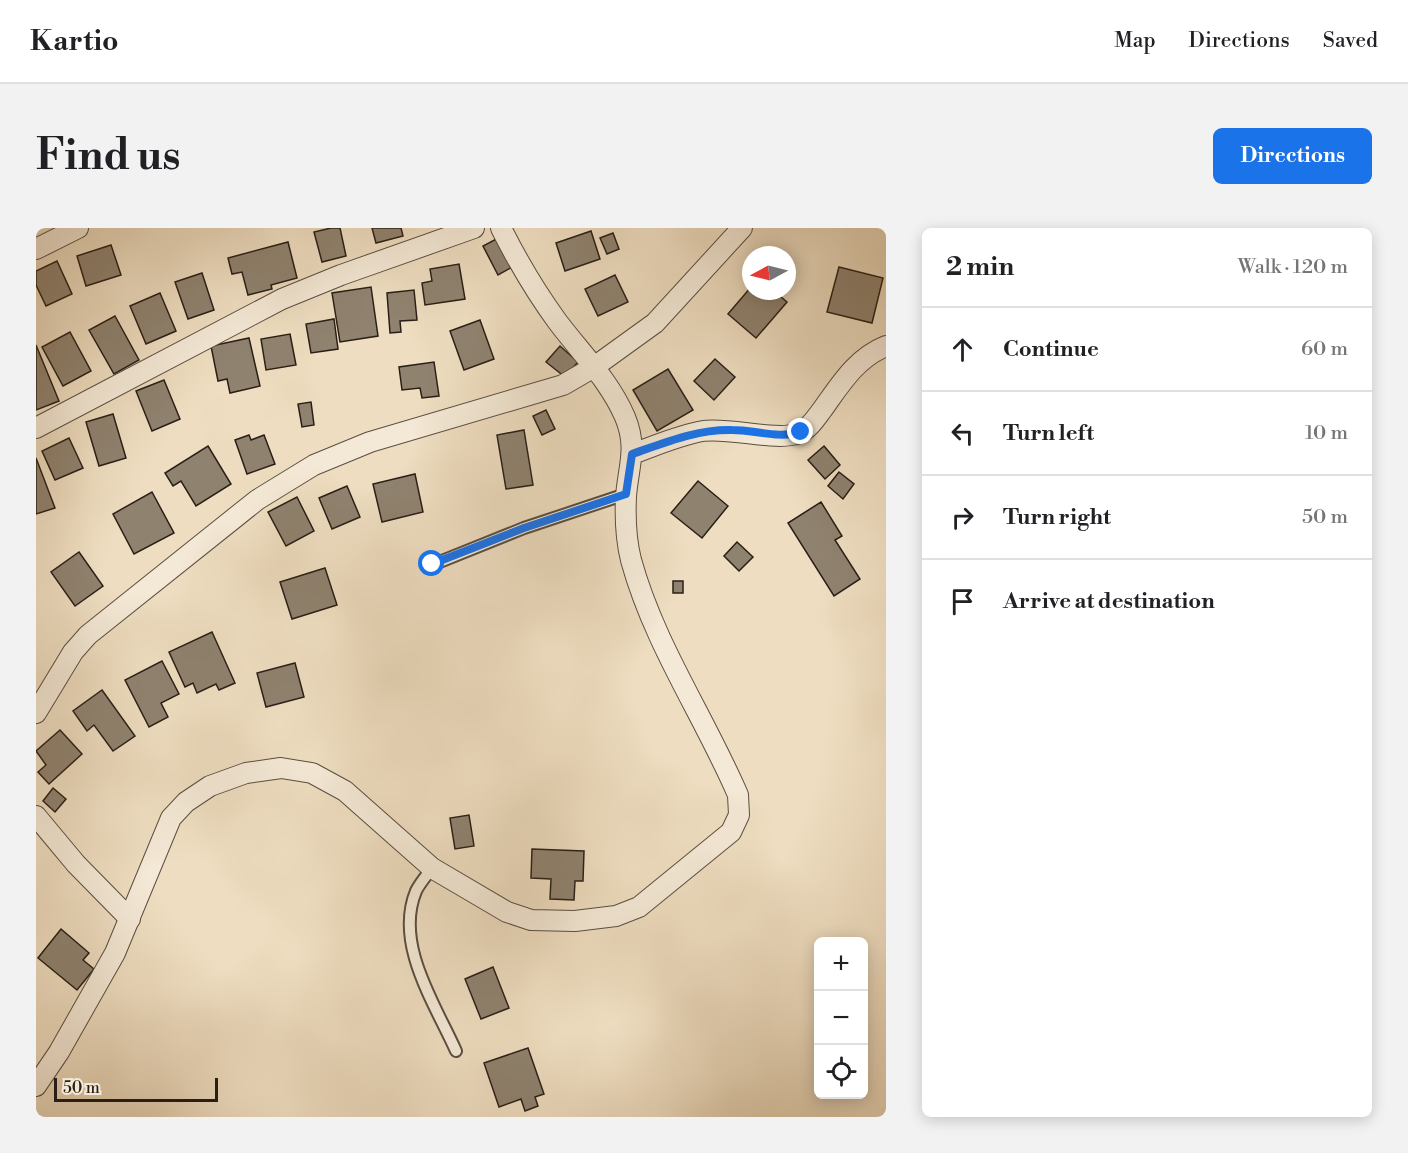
<!DOCTYPE html>
<html lang="en">
<head>
<meta charset="utf-8">
<style>
  body { margin:0; font-family:"Libre Bodoni",serif; background:#f2f2f2; color:#202124 }
  .controls { position:absolute; right:18px; bottom:18px; display:grid; overflow:hidden; border-radius:9px; box-shadow:0 3px 15px #0003 }
  .controls button { width:54px; height:54px; display:grid; place-items:center; padding:0; border:0; border-bottom:2px solid #e0e0e0; background:#fff; color:#202124; font:30px sans-serif }
  .compass { position:absolute; left:706px; top:18px; width:54px; height:54px; border-radius:50%; background:#fff; box-shadow:0 3px 15px #0003; rotate:263deg }
  .scale { position:absolute; left:18px; bottom:15px; width:164px; box-sizing:border-box; padding-left:6px; border:3px solid #291f17; border-top:0; font-size:16px; line-height:21px; white-space:nowrap; color:#291f17; -webkit-text-stroke:4px #f4e9d6; paint-order:stroke }
  .stop { position:absolute; width:18px; height:18px; margin:-14px; border:4px solid #1a73e8; border-radius:50%; background:#fff }
  .stop.end { background:#1a73e8; border-color:#fff; box-shadow:0 2px 6px #0008 }
  .list { margin:0; padding:0; list-style:none }
  h2 { display:flex; justify-content:space-between; align-items:center; height:78px; margin:0; padding:0 24px; font-size:26px }
  h2 small { font-size:20px; font-weight:400; color:#757577 }
  .list li { display:grid; grid-template-columns:39px 1fr auto; gap:18px; align-items:center; box-sizing:border-box; height:84px; padding:0 24px; border-top:2px solid #e0e0e0 }
  .list b { display:block; font-size:22px; white-space:nowrap }
  .list em { font-size:20px; font-style:normal; color:#757577 }
  .icon { flex:none; width:33px; height:33px; fill:none; stroke:currentColor; stroke-width:2; stroke-linecap:round; stroke-linejoin:round }
  .map { position:relative; flex:none; width:850px; height:889px; overflow:hidden; border-radius:9px }
  header { display:flex; align-items:center; gap:36px; box-sizing:border-box; height:84px; padding:0 30px; background:#fff; border-bottom:2px solid #e0e0e0 }
  header strong { font-size:28px }
  nav { display:flex; gap:33px; margin-inline-start:auto; font-size:21px }
  .intro { display:flex; align-items:center; justify-content:space-between; box-sizing:border-box; height:144px; padding:0 36px }
  h1 { margin:0; font-size:42px }
  .button { padding:15px 27px; border-radius:9px; background:#1a73e8; color:#fff; font-size:21px; font-weight:700 }
  main { display:flex; gap:36px; padding:0 36px }
  aside { flex:1; background:#fff; border-radius:9px; box-shadow:0 3px 15px #0003 }
  .map>svg:first-child { display:block }
  .building { fill:#8f826f; stroke:#291f17; stroke-width:1.5 }
  .lines { fill:none; stroke-linecap:round; stroke-linejoin:round }
  .service-casing { stroke:#5a4e41; stroke-width:14 }
  .minor-casing { stroke:#5a4e41; stroke-width:22 }
  .service { stroke:#f4e9d6; stroke-width:10 }
  .minor { stroke:#f4e9d6; stroke-width:20 }
  .route { stroke:#1a73e8; stroke-width:8 }
</style>
</head>
<body>
<header>
<strong>Kartio</strong>
<nav><a>Map</a><a>Directions</a><a>Saved</a></nav>
</header>
<div class="intro"><h1>Find us</h1><a class="button">Directions</a></div>
<main>
<div class="map">
<svg width="850" height="889" viewBox="0 0 850 889">
  <rect width="100%" height="100%" fill="#eeddc0"/>
  <filter id="stains"><feTurbulence type="fractalNoise" baseFrequency=".00333" numOctaves="4"/><feColorMatrix values="0 0 0 0 .2 0 0 0 0 .09 0 0 0 0 .02 0 0 0 .5 -.17"/></filter>
  <radialGradient id="worn" r=".72"><stop offset=".6" stop-color="#630" stop-opacity="0"/><stop offset="1" stop-color="#630" stop-opacity=".3"/></radialGradient>
  <g class="building">
    <polygon points="295,0 304,0 310,28 286,34 278,4"/>
    <polygon points="336,0 365,0 367,8 340,15"/>
    <polygon points="555,3 564,31 529,43 520,15"/>
    <polygon points="577,5 583,21 571,26 564,10"/>
    <polygon points="464,9 478,38 462,47 447,18"/>
    <polygon points="252,14 261,50 235,57 236,61 212,67 206,44 196,46 192,30"/>
    <polygon points="75,17 85,47 50,58 41,28"/>
    <polygon points="21,33 36,66 10,78 0,57 0,43"/>
    <polygon points="423,36 429,71 389,77 386,55 396,53 394,41"/>
    <polygon points="803,39 847,50 836,95 791,84"/>
    <polygon points="166,45 178,82 152,91 139,54"/>
    <polygon points="579,47 592,74 562,88 549,61"/>
    <polygon points="335,59 342,108 304,114 296,65"/>
    <polygon points="715,59 715,63 738,63 751,74 720,110 692,86"/>
    <polygon points="378,62 381,92 364,93 365,104 354,105 351,65"/>
    <polygon points="124,65 140,103 110,116 94,78"/>
    <polygon points="79,88 103,132 78,146 53,102"/>
    <polygon points="298,91 302,121 275,125 270,96"/>
    <polygon points="444,92 458,131 428,142 414,103"/>
    <polygon points="34,104 55,143 27,158 6,119"/>
    <polygon points="254,106 260,137 230,142 225,111"/>
    <polygon points="213,110 224,158 194,165 191,151 182,153 175,118"/>
    <polygon points="0,117 23,173 0,182"/>
    <polygon points="524,118 542,134 529,149 510,134"/>
    <polygon points="679,131 699,149 678,172 658,153"/>
    <polygon points="398,134 403,168 386,170 384,160 366,162 363,139"/>
    <polygon points="632,141 657,182 621,203 597,162"/>
    <polygon points="128,152 144,191 116,203 100,163"/>
    <polygon points="275,174 278,197 266,199 262,176"/>
    <polygon points="510,182 519,201 506,207 497,188"/>
    <polygon points="77,186 90,230 63,238 50,194"/>
    <polygon points="488,202 497,257 470,261 461,207"/>
    <polygon points="213,207 215,212 228,207 239,236 211,246 199,212"/>
    <polygon points="33,210 47,240 19,252 6,223"/>
    <polygon points="172,218 195,256 160,278 145,253 137,258 129,245"/>
    <polygon points="788,218 804,237 789,251 772,232"/>
    <polygon points="0,230 19,280 0,286"/>
    <polygon points="803,244 818,256 807,271 792,258"/>
    <polygon points="379,246 387,284 346,294 337,256"/>
    <polygon points="662,253 692,278 666,310 635,285"/>
    <polygon points="311,258 324,289 296,301 283,270"/>
    <polygon points="116,264 138,305 98,326 77,286"/>
    <polygon points="261,269 278,303 250,318 232,284"/>
    <polygon points="785,274 806,308 799,312 824,351 798,368 752,295"/>
    <polygon points="701,314 717,329 703,343 688,328"/>
    <polygon points="43,324 67,358 39,378 15,344"/>
    <polygon points="289,340 301,377 256,391 244,354"/>
    <rect x="637" y="353" width="10" height="12"/>
    <polygon points="176,404 199,455 183,462 180,456 161,465 157,455 149,459 133,424"/>
    <polygon points="126,433 143,466 125,475 132,489 113,499 89,452"/>
    <polygon points="259,435 268,469 230,479 221,445"/>
    <polygon points="66,462 99,508 77,523 58,497 51,503 37,483"/>
    <polygon points="24,502 46,526 13,556 2,544 10,537 0,523"/>
    <polygon points="17,560 30,571 19,584 7,573"/>
    <polygon points="433,587 438,618 419,621 414,590"/>
    <polygon points="496,621 548,623 547,653 539,653 538,672 514,671 515,651 495,650"/>
    <polygon points="25,701 53,725 47,732 58,741 41,762 2,730"/>
    <polygon points="457,739 473,780 445,791 429,751"/>
    <polygon points="492,820 508,866 499,869 502,878 489,883 485,871 463,879 448,835"/>
  </g>
  <g class="lines">
    <defs>
      <g id="service">
        <polyline points="396,337 488,300 590,266"/>
        <path d="M396 640C391 647 384 655 380 663 358 716 399 776 420 823"/>
      </g>
      <g id="minor">
        <polyline points="0,21 42,0"/>
        <polyline points="0,200 246,71 305,47 438,0"/>
        <path d="M596 226C619 218 643 207 667 203 694 199 742 214 763 205 773 201 780 190 786 182 804 157 820 130 850 118"/>
        <polyline points="0,485 37,424 52,407 221,272 278,237 334,214 527,157 558,139 619,95 706,0"/>
        <polyline points="0,588 40,636 94,691"/>
        <path d="M0 858 23 824 79 725 135 590 150 574 174 558 210 545 245 540 276 545 309 563 396 640 471 684 495 692 539 693 580 688 603 679 695 604 703 587 702 567C668 488 618 416 595 332 590 312 589 290 590 269 592 239 602 220 589 189 573 152 545 125 521 93 500 64 481 32 465 0"/>
      </g>
    </defs>
    <use href="#service" class="service-casing"/>
    <use href="#minor" class="minor-casing"/>
    <use href="#service" class="service"/>
    <use href="#minor" class="minor"/>
  </g>
  <g class="lines">
    <path class="route" d="M396 336 488 300 590 266 596 226C628 215 661 201 696 202 719 202 742 211 765 204"/>
  </g>
  <rect width="100%" height="100%" filter="url(#stains)"/>
  <rect width="100%" height="100%" fill="url(#worn)"/>
</svg>
<div class="controls">
<button>+</button>
<button>−</button>
<button><svg class="icon" aria-label="locate" viewBox="0 0 24 24"><circle cx="12" cy="12" r="6"/><path d="M12 2v4M12 18v4M2 12h4M18 12h4"/></svg></button>
</div>
<svg class="compass" viewBox="-18 -18 36 36"><path d="M0-13l5 13h-10z" fill="#e53935"/><path d="M0 13l5-13h-10z" fill="#757577"/></svg>
<div class="scale">50 m</div>
<div class="stop" style="left:396px;top:336px"></div>
<div class="stop end" style="left:765px;top:204px"></div>
</div>
<aside>
<h2>2 min<small>Walk · 120 m</small></h2>
<ul class="list">
<li><svg class="icon" aria-label="ahead" viewBox="0 0 24 24"><path d="M12 20V5M6 11l6-6 6 6"/></svg><div><b>Continue</b></div><em>60 m</em></li>
<li><svg class="icon" aria-label="left" viewBox="0 0 24 24"><path d="M17 20v-9H6M10 6l-5 5 5 5"/></svg><div><b>Turn left</b></div><em>10 m</em></li>
<li><svg class="icon" aria-label="right" viewBox="0 0 24 24"><path d="M7 20v-9h11M14 6l5 5-5 5"/></svg><div><b>Turn right</b></div><em>50 m</em></li>
<li><svg class="icon" aria-label="arrive" viewBox="0 0 24 24"><path d="M6 21V4h12l-3 4 3 4H6"/></svg><div><b>Arrive at destination</b></div></li>
</ul>
</aside>
</main>
</body>
</html>
